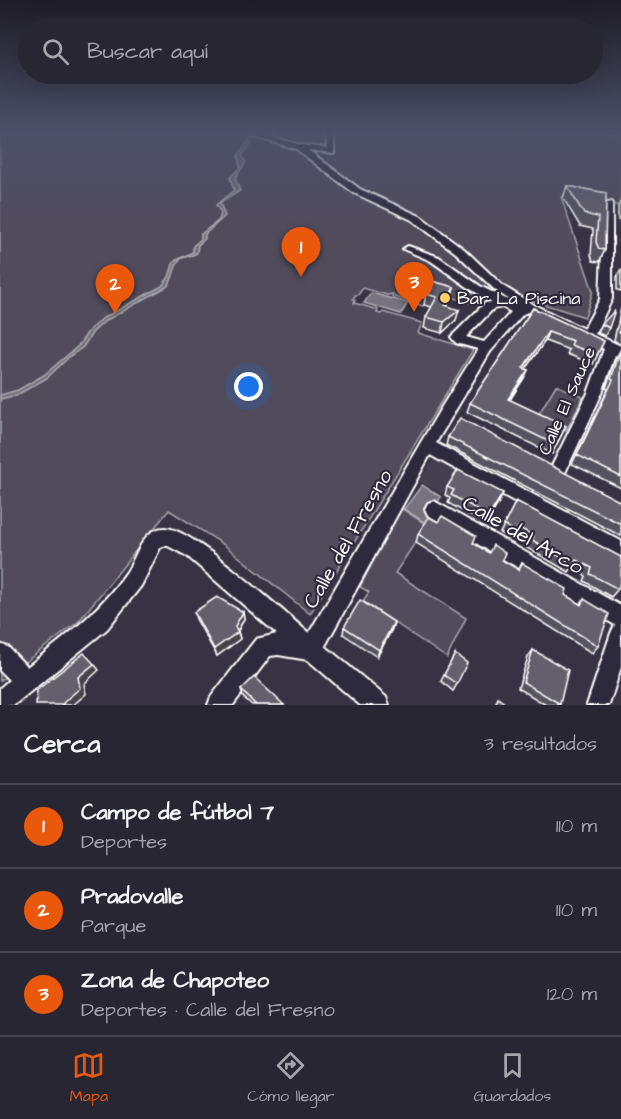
<!DOCTYPE html>
<html lang="es">
<head>
<meta charset="utf-8">
<style>
  body { margin:0; font-family:"Architects Daughter",sans-serif; background:#353240; color:#f1f3f6 }
  .you { position:absolute; left:249px; top:387px; width:21px; height:21px; margin:-15px; border:4px solid #fff; border-radius:50%; background:#1a73e8; box-shadow:0 0 0 9px #1a73e833 }
  .badge { display:grid; place-items:center; width:39px; height:39px; border-radius:50%; background:#ea580c; color:#fff; font-size:20px; font-weight:700 }
  .pin { position:absolute; translate:-50% -50px; filter:drop-shadow(0 2px 3px #0008) }
  .pin::after { content:''; position:absolute; top:32px; width:21px; height:18px; background:inherit; clip-path:polygon(0 0,100% 0,50% 100%) }
  .list { margin:0; padding:0; list-style:none }
  h2 { display:flex; justify-content:space-between; align-items:center; height:78px; margin:0; padding:0 24px; font-size:26px }
  h2 small { font-size:20px; font-weight:400; color:#a5a5ac }
  .list li { display:grid; grid-template-columns:39px 1fr auto; gap:18px; align-items:center; box-sizing:border-box; height:84px; padding:0 24px; border-top:2px solid #45434f }
  .list b { display:block; font-size:22px; white-space:nowrap }
  .list p { margin:0; font-size:20px; white-space:nowrap; color:#a5a5ac }
  .list em { font-size:20px; font-style:normal; color:#a5a5ac }
  .icon { flex:none; width:33px; height:33px; fill:none; stroke:currentColor; stroke-width:2; stroke-linecap:round; stroke-linejoin:round }
  .map { position:relative; flex:none; width:621px; height:705px; overflow:hidden }
  .search { position:absolute; background:#292634; box-shadow:0 6px 24px #0002; left:18px; right:18px; top:18px; height:66px; display:flex; align-items:center; gap:15px; box-sizing:border-box; padding:0 21px; border-radius:33px; color:#a5a5ac; font-size:22px }
  .sheet { height:330px; background:#292634 }
  nav { display:flex; justify-content:space-around; align-items:center; box-sizing:border-box; height:84px; border-top:2px solid #45434f; background:#292634; font-size:16px; color:#a5a5ac }
  nav a { display:grid; justify-items:center; gap:3px }
  nav .on { color:#ea580c }
  .map>svg:first-child { display:block }
  .built { fill:#444051 }
  .green { fill:#514c5c; stroke:#a8a6ae; stroke-width:1.5 }
  .water { fill:#76737f; stroke:#adabb2; stroke-width:1.5 }
  .lines { fill:none; stroke-linecap:round; stroke-linejoin:round }
  .street-casing { stroke:#fff; stroke-width:4 }
  .street { fill:#2f2a3d; fill-rule:evenodd }
  .wall { fill:#55525e; stroke:#fff; stroke-width:1.5 }
  .shaded-wall { fill:#45424c; stroke:#fff; stroke-width:1.5 }
  .building { fill:#635f6d; stroke:#fff; stroke-width:1.5 }
  .poi-dot { fill:#ffd166; stroke:#2f2a3d; stroke-width:2 }
  .labels { text-anchor:middle; dominant-baseline:central; stroke-width:4.5; stroke-linejoin:round; paint-order:stroke }
  .poi-label { font-size:18px; fill:#fff; stroke:#2f2a3d; text-anchor:start }
  .street-label { font-size:18px; fill:#fff; stroke:#2f2a3d }
  .near-street-label { font-size:21px; fill:#fff; stroke:#2f2a3d }
</style>
</head>
<body>
<div class="map">
<svg width="621" height="705" viewBox="0 0 621 705">
  <rect width="100%" height="100%" fill="#373345"/>
  <filter id="ink" filterUnits="userSpaceOnUse"><feTurbulence type="fractalNoise" baseFrequency=".0167" numOctaves="2"/><feDisplacementMap in="SourceGraphic" scale="12" xChannelSelector="R" yChannelSelector="G"/><feConvolveMatrix kernelMatrix="1 2 1 2 8 2 1 2 1" color-interpolation-filters="sRGB"/></filter>
  <g filter="url(#ink)">
    <polygon class="built" points="436,457 458,469 442,494 419,481"/>
    <g class="green">
      <polygon points="0,133 621,133 621,206 561,197 593,291 585,317 488,287 470,303 451,297 427,300 423,306 392,296 393,294 387,295 363,288 358,295 355,295 353,299 355,300 354,303 378,310 377,313 381,314 383,312 422,323 418,333 473,350 310,614 223,544 169,510 78,622 0,681"/>
      <polygon points="556,385 583,397 566,431 537,417"/>
      <polygon points="401,508 427,525 395,573 466,618 447,658 363,601 369,592 360,587"/>
    </g>
    <g class="water">
      <path d="M254 133H259L242 156 246 162 235 178 240 191 220 203 225 216 205 234V239L198 245 197 253C192 256 187 256 182 258 173 264 175 277 168 286L105 321 93 332 83 347 69 357 47 378 17 395 0 399V395L18 390 44 375 78 346 90 329 103 318 162 286 169 277 173 264 176 260 193 252V246L201 239V234L219 220 221 213 216 205 234 190 230 178 240 167 238 156Z"/>
      <polygon points="371,293 408,303 401,314 364,303"/>
      <polygon points="422,485 441,497 424,522 404,509"/>
    </g>
    <g class="lines">
      <defs>
        <g id="street">
          <path d="M242 133H256L301 145 327 148 326 137 323 133H332L334 136V153L308 150 360 189 420 216 464 249 503 286 532 304 584 329 600 299 604 204 612 202V299L595 334 621 346V357L615 355 602 393 564 475 558 477 552 475 550 470 588 393 604 349 528 312 523 314 490 352 436 443 621 541V560L430 455 325 646 386 697 389 705H360L308 660 278 655 270 656 233 705H208L211 697 256 639 277 634 187 556 166 545 160 548 141 586 107 629 14 705H0V688L9 680 0 671V644L8 647 27 667C65 637 98 613 126 573 137 558 142 527 166 528 191 528 285 613 309 633L441 408 478 349 456 343 451 337 485 303 492 302 472 290 431 261 403 249 408 246 439 257 480 286 514 303 495 290 456 253 412 220 354 193 296 149ZM502 307 511 312 484 342 466 337 493 309Z"/>
          <polygon points="434,501 621,606 621,667 609,705 587,705 611,633 615,625 428,515 425,509 428,503"/>
        </g>
      </defs>
      <use href="#street" class="street-casing"/>
      <use href="#street" class="street"/>
    </g>
    <g class="wall">
      <polygon points="567,186 606,193 605,250 599,262 593,261 591,255 593,229 580,226 563,198"/>
      <polygon points="621,200 621,221 618,220 618,207"/>
      <polygon points="621,269 621,291 617,290 617,277"/>
      <polygon points="454,287 451,297 447,306 456,320 442,333 424,328 426,317 432,307 424,305 426,294"/>
      <polygon points="533,308 604,341 593,364 567,354 569,350 545,341 525,369 528,370 524,378 510,400 566,426 552,454 467,412 470,403"/>
      <polygon points="621,308 621,345 614,340 617,326 619,322 618,322"/>
      <polygon points="602,324 609,328 605,336 598,333"/>
      <polygon points="621,349 621,488 572,464 608,389 606,388 616,358"/>
      <polygon points="448,437 621,502 621,536 446,445"/>
      <polygon points="447,487 503,493 499,502 486,524 448,503 450,498 445,495"/>
      <polygon points="516,501 618,589 611,597 584,581 586,576 572,568 569,572 527,548 529,544 514,536 512,540 500,533"/>
      <polygon points="418,534 473,543 519,569 522,563 565,595 580,604 584,599 598,646 592,653 416,543"/>
      <polygon points="194,612 243,612 244,619 238,631 240,639 217,656 196,619"/>
      <polygon points="394,622 392,629 377,657 343,634 344,627"/>
      <polygon points="533,650 560,704 559,705 546,705 518,688 528,657"/>
      <polygon points="455,654 457,684 453,691 441,681"/>
      <polygon points="241,690 284,705 252,705 243,697"/>
    </g>
    <g class="shaded-wall">
      <polygon points="454,287 451,297 442,315 445,305"/>
      <polygon points="459,310 456,320 442,333 444,322"/>
      <polygon points="548,332 545,341 520,376 523,368"/>
      <polygon points="528,370 524,378 504,407 508,399"/>
      <polygon points="503,493 499,502 486,524 489,516"/>
      <polygon points="243,612 244,619 236,633 235,626"/>
      <polygon points="394,622 392,629 377,657 379,650"/>
      <polygon points="238,632 240,639 217,656 214,649"/>
      <polygon points="94,664 99,670 84,684 86,694 73,705 62,705 78,677"/>
    </g>
    <g class="building">
      <polygon points="567,186 606,193 605,250 599,249 596,242 598,217 584,214"/>
      <polygon points="432,281 454,287 445,305 459,310 444,322 426,317 437,297 426,294"/>
      <polygon points="533,308 604,341 597,355 571,345 573,341 548,332 523,368 528,370 508,399 566,426 556,445 470,403"/>
      <polygon points="615,310 609,328 602,324"/>
      <polygon points="621,320 621,333 619,332"/>
      <polygon points="621,349 621,477 577,455 613,380 611,379"/>
      <polygon points="460,418 621,502 621,524 448,437"/>
      <polygon points="458,470 503,493 489,516 451,495 454,490 447,487"/>
      <polygon points="516,501 621,557 621,580 618,589 590,574 592,568 576,560 574,565 532,540 534,536 518,527 516,532 504,525"/>
      <polygon points="442,516 476,536 473,543 489,553 493,545 505,553 502,560 519,570 522,563 567,589 565,595 581,605 584,599 609,614 598,646 418,534 429,517 438,522"/>
      <polygon points="217,597 243,612 235,626 238,632 214,649 194,612"/>
      <polygon points="360,600 394,622 379,650 344,627"/>
      <polygon points="533,650 568,670 560,704 523,682"/>
      <polygon points="84,653 94,664 78,677 80,688 62,704 62,705 36,705 37,690"/>
      <polygon points="455,654 467,663 457,684 444,675"/>
      <polygon points="254,677 284,705 256,705 241,690"/>
      <polygon points="498,698 507,705 495,705"/>
    </g>
  </g>
  <linearGradient id="sky" x2="0" y2="1"><stop stop-color="#1e1c26"/><stop offset="0.57" stop-color="#4d5068"/><stop offset="1" stop-color="#4d5068" stop-opacity="0"/></linearGradient>
  <rect width="621" height="232" fill="url(#sky)"/>
  <circle class="poi-dot" cx="445" cy="298" r="6"/>
  <g class="labels">
    <g class="poi-label">
      <text x="457" y="298">Bar La Piscina</text>
    </g>
    <g class="street-label">
      <text transform="translate(567 401) rotate(-66)">Calle El Sauce</text>
    </g>
    <g class="near-street-label">
      <text transform="translate(523 535) rotate(30)">Calle del Arco</text>
      <text transform="translate(348 539) rotate(-60)">Calle del Fresno</text>
    </g>
  </g>
</svg>
<div class="you"></div>
<div class="pin badge" style="left:301px;top:277px">1</div>
<div class="pin badge" style="left:115px;top:314px">2</div>
<div class="pin badge" style="left:414px;top:312px">3</div>
<div class="search"><svg class="icon" aria-label="search" viewBox="0 0 24 24"><circle cx="10" cy="10" r="6"/><path d="M15 15l6 6"/></svg>Buscar aquí</div>
</div>
<section class="sheet">
<h2>Cerca<small>3 resultados</small></h2>
<ul class="list">
<li><span class="badge">1</span><div><b>Campo de fútbol 7</b><p>Deportes</p></div><em>110 m</em></li>
<li><span class="badge">2</span><div><b>Pradovalle</b><p>Parque</p></div><em>110 m</em></li>
<li><span class="badge">3</span><div><b>Zona de Chapoteo</b><p>Deportes · Calle del Fresno</p></div><em>120 m</em></li>
</ul>
</section>
<nav>
<a class="on"><svg class="icon" aria-label="map" viewBox="0 0 24 24"><path d="M3 6l6-2 6 2 6-2v14l-6 2-6-2-6 2zM9 4v14M15 6v14"/></svg>Mapa</a>
<a><svg class="icon" aria-label="directions" viewBox="0 0 24 24"><path d="M12 3l9 9-9 9-9-9zM9 14v-3h6M13 9l2 2-2 2"/></svg>Cómo llegar</a>
<a><svg class="icon" aria-label="saved" viewBox="0 0 24 24"><path d="M7 4h10v16l-5-4-5 4z"/></svg>Guardados</a>
</nav>
</body>
</html>
